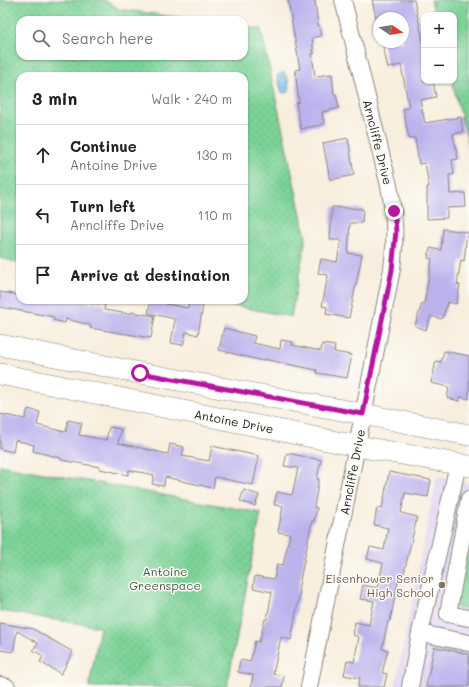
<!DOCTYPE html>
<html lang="en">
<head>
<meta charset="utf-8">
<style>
  body { margin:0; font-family:Mali,sans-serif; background:#f2f2f2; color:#202124 }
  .controls { position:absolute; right:12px; top:12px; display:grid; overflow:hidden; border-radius:8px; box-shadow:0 1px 3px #0004 }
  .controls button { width:36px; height:36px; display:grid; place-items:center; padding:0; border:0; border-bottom:1px solid #e0e0e0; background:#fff; color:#202124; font:20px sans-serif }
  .compass { position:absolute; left:373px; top:12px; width:36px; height:36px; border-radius:50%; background:#fff; box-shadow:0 1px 3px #0004; rotate:102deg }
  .stop { position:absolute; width:12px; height:12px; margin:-9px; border:3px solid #b5179e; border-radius:50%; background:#fff }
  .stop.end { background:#b5179e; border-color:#fff; box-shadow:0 1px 4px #0008 }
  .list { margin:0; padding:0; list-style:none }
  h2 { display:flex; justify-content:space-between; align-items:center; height:52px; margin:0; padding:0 16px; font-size:17px }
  h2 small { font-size:13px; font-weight:400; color:#757577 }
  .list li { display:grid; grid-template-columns:26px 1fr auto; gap:12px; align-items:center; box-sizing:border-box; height:60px; padding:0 16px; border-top:1px solid #e0e0e0 }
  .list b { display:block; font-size:15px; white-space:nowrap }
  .list p { margin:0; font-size:13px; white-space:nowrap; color:#757577 }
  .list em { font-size:13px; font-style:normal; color:#757577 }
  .icon { flex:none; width:22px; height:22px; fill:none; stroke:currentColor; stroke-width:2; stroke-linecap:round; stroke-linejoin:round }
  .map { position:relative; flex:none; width:469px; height:687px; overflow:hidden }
  .search { position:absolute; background:#fff; box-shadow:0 1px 3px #0004; left:16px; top:16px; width:232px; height:44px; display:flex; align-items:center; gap:10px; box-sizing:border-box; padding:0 14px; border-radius:12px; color:#757577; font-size:15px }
  .panel { position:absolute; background:#fff; box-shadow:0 1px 3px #0004; left:16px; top:72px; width:232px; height:232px; border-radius:12px }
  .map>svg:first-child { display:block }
  .built { fill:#e1d4f4 }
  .grass { fill:url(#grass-dots); stroke:#4c775a }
  .garden { fill:#7bd297; stroke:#4c775a }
  .water { fill:url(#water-rules); stroke:#496e85 }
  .building { fill:#bcb3ed }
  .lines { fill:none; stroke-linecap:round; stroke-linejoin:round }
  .minor-casing { stroke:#8a857c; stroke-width:18 }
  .major-casing { stroke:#8a857c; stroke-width:22 }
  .minor { stroke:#fff; stroke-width:16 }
  .major { stroke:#fff; stroke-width:21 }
  .route { stroke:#b5179e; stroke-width:5 }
  .education-dot { fill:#8d6e63; stroke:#fdfcf7; stroke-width:1.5 }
  .labels { text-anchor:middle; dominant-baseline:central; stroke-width:3; stroke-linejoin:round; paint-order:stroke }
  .street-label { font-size:12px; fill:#1c1c1c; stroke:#fdfcf7 }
  .park-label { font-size:12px; fill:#3d5c47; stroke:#fdfcf7 }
  .education-label { font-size:12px; fill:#785e54; stroke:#fdfcf7; text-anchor:end }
</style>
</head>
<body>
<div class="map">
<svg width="469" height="687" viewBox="0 0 469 687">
  <defs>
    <pattern id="grass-dots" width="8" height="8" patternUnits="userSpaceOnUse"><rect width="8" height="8" fill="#7bd297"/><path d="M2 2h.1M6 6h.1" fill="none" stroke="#6ab482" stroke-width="1.8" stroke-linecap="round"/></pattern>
    <pattern id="water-rules" width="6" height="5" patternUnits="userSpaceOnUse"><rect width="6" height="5" fill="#76bfee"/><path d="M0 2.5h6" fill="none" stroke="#609ac0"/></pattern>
  </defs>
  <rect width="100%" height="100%" fill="#fdfcf7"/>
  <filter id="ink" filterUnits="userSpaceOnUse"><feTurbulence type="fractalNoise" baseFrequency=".025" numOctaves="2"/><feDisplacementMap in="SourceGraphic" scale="8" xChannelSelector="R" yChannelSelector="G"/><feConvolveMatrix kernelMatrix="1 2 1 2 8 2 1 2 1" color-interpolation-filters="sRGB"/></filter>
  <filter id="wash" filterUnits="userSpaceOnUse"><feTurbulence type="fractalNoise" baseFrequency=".012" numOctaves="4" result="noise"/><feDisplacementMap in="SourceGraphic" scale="16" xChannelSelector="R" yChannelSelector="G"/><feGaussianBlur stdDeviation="0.9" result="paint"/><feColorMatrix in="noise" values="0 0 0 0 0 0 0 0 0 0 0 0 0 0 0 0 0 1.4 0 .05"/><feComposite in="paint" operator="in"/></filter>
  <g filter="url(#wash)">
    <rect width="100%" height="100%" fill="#f8eedd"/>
    <polygon class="built" points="437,476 469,483 469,687 395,687"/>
    <g class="grass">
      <polygon points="0,0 105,0 119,9 198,20 20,20 20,56 244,56 244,26 261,29 306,238 291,317 206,300 244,300 244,76 20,76 20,263 0,258"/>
      <polygon points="431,0 469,0 469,146 452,81 454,81 454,15 435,15"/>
      <polygon points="0,465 261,513 227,687 89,687 100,627 0,611"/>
    </g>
    <polygon class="garden" points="469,528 469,610 453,606"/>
    <polygon class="water" points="284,72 288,79 289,91 289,92 282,93 277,75"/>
    <g id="blocks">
      <g class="building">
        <polygon points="288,0 315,0 318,26 319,25 321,36 312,38 314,54 312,54 315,76 332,74 334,95 336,94 339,108 322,112 324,124 301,129 296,103 299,102 295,70 300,69"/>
        <polygon points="372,0 414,0 424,45 424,81 433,81 436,97 420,100 425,123 461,117 463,132 453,134 458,159 452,160 454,175 449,175 450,194 465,193 466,207 447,208 447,218 427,219 427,187 429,187 425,163 419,164 415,138 409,139 403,109 409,108 401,65 388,68 387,64 382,42 403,42 403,18 376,18"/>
        <polygon points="348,138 354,175 330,180 323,143"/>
        <polygon points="332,207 363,209 362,223 350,223 348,253 362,255 349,318 326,314 327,307 322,306 328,275 318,273 321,259 337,262 341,240 330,240"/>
        <polygon points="443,229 467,232 464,261 461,260 457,284 460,285 456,304 448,302 442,319 431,316 426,330 415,326 422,303 424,304 432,259 428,258 430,248 441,250"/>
        <polygon points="0,292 20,295 20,300 77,300 94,304 94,303 105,305 104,310 130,314 131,312 155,316 151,338 90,328 90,325 66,319 65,323 53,320 54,317 0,307"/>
        <polygon points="151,300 167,300 166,304 188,308 189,302 203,305 198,335 186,332 183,345 171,343 175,319 148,313"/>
        <polygon points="224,328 255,336 253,343 280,349 281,340 293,342 292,345 321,351 322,344 335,346 334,352 352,355 347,378 317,373 317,370 263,359 263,361 219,350"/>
        <polygon points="444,351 469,356 469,399 460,397 460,401 447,398 449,387 431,383 436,361 441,362"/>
        <polygon points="28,409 40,412 37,425 66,432 68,420 82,423 79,435 106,440 109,427 121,429 118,443 168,454 170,444 184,447 182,456 209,461 212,446 259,456 253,485 215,477 213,488 165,477 164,486 152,484 154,475 129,470 128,475 100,469 100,467 61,460 61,458 33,451 34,445 15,440 13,452 0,449 0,414 25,419"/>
        <polygon points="287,453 321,460 317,479 319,479 314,507 317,508 314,521 312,521 298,590 300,591 291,640 281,637 273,674 284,676 282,687 251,687 253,675 238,672 240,660 250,662 255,641 259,642 265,619 267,619 272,592 253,588 255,576 274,579 277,564 283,565 290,534 278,532 283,506 274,505 277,492 292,495 298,468 284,466"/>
        <polygon points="389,472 431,480 428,497 405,493 401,513 417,517 402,582 398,581 390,621 388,621 382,649 388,650 382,673 387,674 384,687 358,687 360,678 344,675 347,661 354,662 359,637 353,635 355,622 369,625 374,601 360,599 363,585 378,588 383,563 367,559 370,547 384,550 388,528 374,525 377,508 382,509"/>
        <polygon points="244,490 259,495 255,506 240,501"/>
        <polygon points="0,623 33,629 73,652 61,674 40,662 43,656 33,650 38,643 17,631 13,652 0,650"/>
        <polygon points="434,647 469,654 469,687 426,687"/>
      </g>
    </g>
  </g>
  <g filter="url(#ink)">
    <use href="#blocks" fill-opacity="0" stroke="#8a857c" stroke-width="1"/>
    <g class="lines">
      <defs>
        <g id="minor">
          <polyline points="458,464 420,633 469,643"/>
          <polyline points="469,499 448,614 469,618"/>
          <polyline points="0,685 7,687"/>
          <path d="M309 687 392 269C396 238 395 217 389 186L343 0"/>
          <polyline points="410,687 420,633"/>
        </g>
        <g id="major">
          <polyline points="0,345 140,373 363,414 469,435"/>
          <polyline points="0,374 357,446 469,466"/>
        </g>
      </defs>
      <use href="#minor" class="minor-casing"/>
      <use href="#major" class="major-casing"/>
      <use href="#minor" class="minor"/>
      <use href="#major" class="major"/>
    </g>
  </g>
  <g class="lines" filter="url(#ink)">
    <polyline class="route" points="140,373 363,414 392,270 396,231 394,211"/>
  </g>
  <circle class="education-dot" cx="442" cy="585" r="4"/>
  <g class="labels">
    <g class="street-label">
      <text transform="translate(378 142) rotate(76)">Arncliffe Drive</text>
      <text transform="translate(234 421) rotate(11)">Antoine Drive</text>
      <text transform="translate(352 472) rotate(-79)">Arncliffe Drive</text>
    </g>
    <g class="park-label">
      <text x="165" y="571">Antoine<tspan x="165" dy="14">Greenspace</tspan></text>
    </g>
    <g class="education-label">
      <text x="434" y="578">Eisenhower Senior<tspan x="434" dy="14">High School</tspan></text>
    </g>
  </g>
</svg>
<div class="controls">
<button>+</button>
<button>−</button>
</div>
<svg class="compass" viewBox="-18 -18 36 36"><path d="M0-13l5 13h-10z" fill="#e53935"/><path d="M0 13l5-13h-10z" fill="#757577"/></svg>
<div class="stop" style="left:140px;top:373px"></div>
<div class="stop end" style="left:394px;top:211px"></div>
<div class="search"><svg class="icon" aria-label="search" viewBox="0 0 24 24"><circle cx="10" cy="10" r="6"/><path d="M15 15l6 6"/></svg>Search here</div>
<section class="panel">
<h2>3 min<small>Walk · 240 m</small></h2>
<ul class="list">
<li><svg class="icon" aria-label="ahead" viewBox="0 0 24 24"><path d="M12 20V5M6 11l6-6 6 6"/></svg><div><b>Continue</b><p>Antoine Drive</p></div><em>130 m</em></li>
<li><svg class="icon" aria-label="left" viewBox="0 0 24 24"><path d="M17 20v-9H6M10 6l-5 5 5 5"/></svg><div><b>Turn left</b><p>Arncliffe Drive</p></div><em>110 m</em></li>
<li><svg class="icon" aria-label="arrive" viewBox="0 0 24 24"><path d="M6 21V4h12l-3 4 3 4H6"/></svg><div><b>Arrive at destination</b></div></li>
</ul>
</section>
</div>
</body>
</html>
